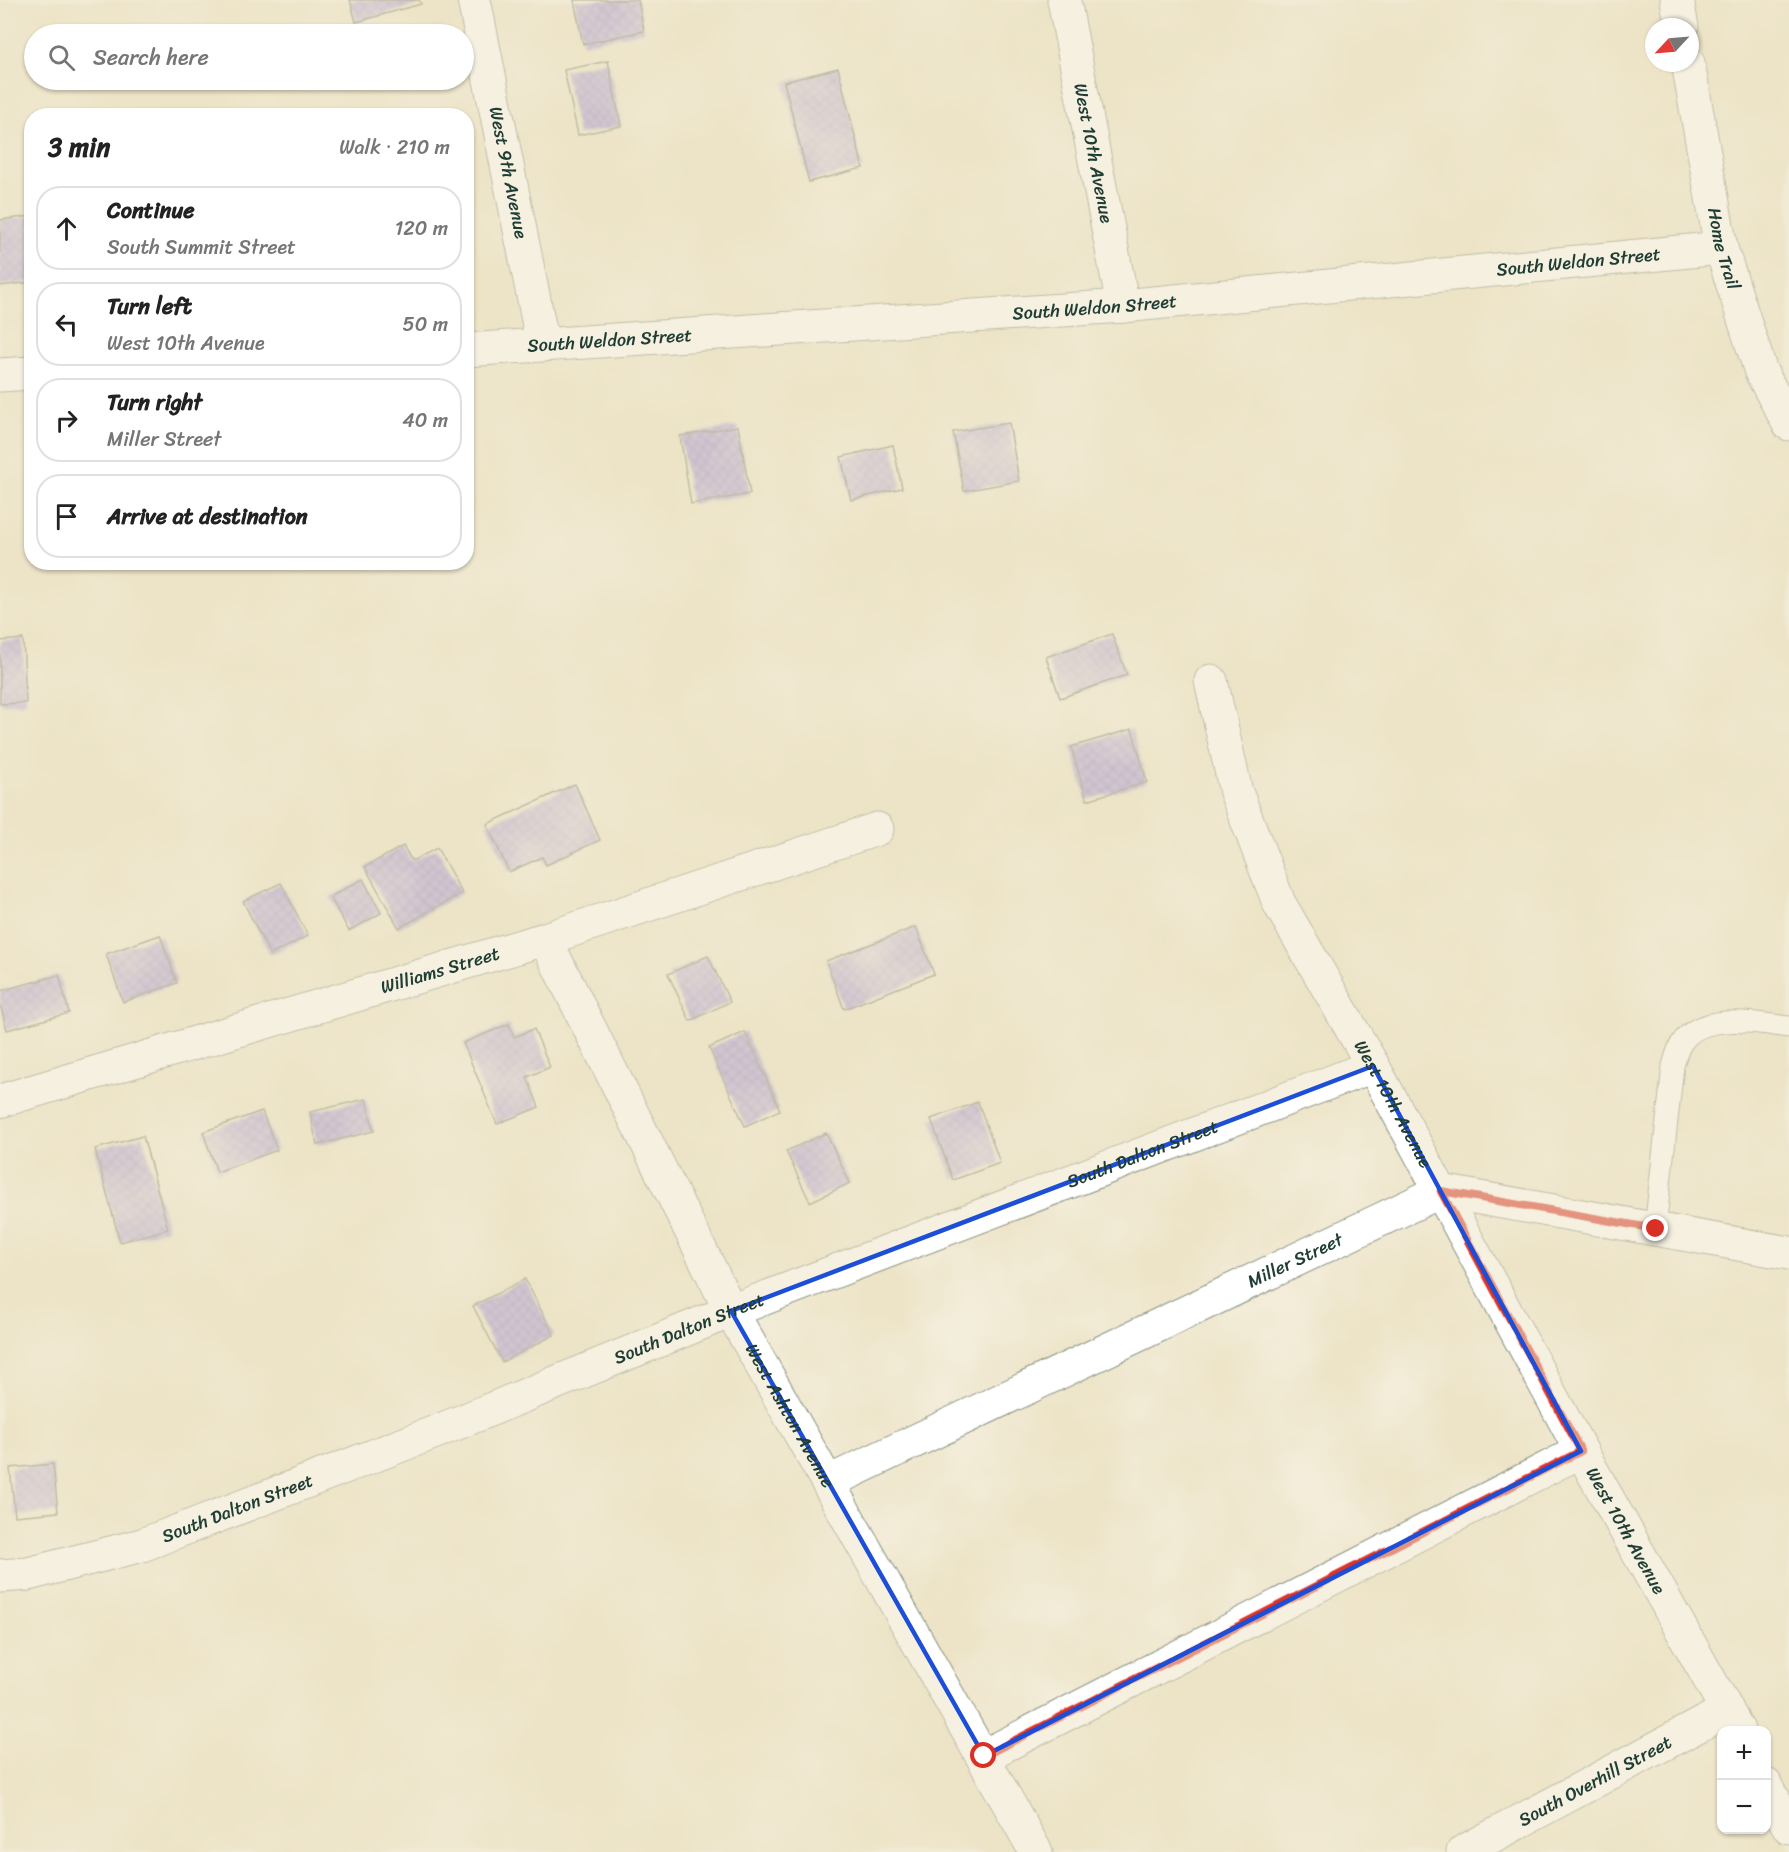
<!DOCTYPE html>
<html lang="en">
<head>
<meta charset="utf-8">
<style>
  body { margin:0; font-family:Sriracha,sans-serif; background:#f2f2f2; color:#222 }
  .controls { position:absolute; right:18px; bottom:18px; display:grid; overflow:hidden; border-radius:12px; box-shadow:0 2px 4px #0004 }
  .controls button { width:54px; height:54px; display:grid; place-items:center; padding:0; border:0; border-bottom:2px solid #e0e0e0; background:#fff; color:#222; font:30px sans-serif }
  .compass { position:absolute; left:1645px; top:18px; width:54px; height:54px; border-radius:50%; background:#fff; box-shadow:0 2px 4px #0004; rotate:244deg }
  .stop { position:absolute; width:18px; height:18px; margin:-14px; border:4px solid #d93025; border-radius:50%; background:#fff }
  .stop.end { background:#d93025; border-color:#fff; box-shadow:0 2px 6px #0008 }
  .list { margin:0; padding:0; list-style:none }
  h2 { display:flex; justify-content:space-between; align-items:center; height:78px; margin:0; padding:0 24px; font-size:26px }
  h2 small { font-size:20px; font-weight:400; color:#767676 }
  .list li { display:grid; grid-template-columns:39px 1fr auto; gap:18px; align-items:center; box-sizing:border-box; height:84px; margin:0 12px 12px; padding:0 12px; border:2px solid #e0e0e0; border-radius:24px }
  .list b { display:block; font-size:22px; white-space:nowrap }
  .list p { margin:0; font-size:20px; white-space:nowrap; color:#767676 }
  .list em { font-size:20px; font-style:normal; color:#767676 }
  .icon { flex:none; width:33px; height:33px; fill:none; stroke:currentColor; stroke-width:2; stroke-linecap:round; stroke-linejoin:round }
  .map { position:relative; flex:none; width:1789px; height:1852px; overflow:hidden }
  .search { position:absolute; background:#fff; box-shadow:0 2px 4px #0004; left:24px; top:24px; width:450px; height:66px; display:flex; align-items:center; gap:15px; box-sizing:border-box; padding:0 21px; border-radius:33px; color:#767676; font-size:22px }
  .panel { position:absolute; background:#fff; box-shadow:0 2px 4px #0004; left:24px; top:108px; width:450px; height:462px; border-radius:24px }
  .map>svg:first-child { display:block }
  .building { fill:url(#building-cross-hatch) }
  .lines { fill:none; stroke-linecap:round; stroke-linejoin:round }
  .lane-casing { stroke:#86907e; stroke-width:23 }
  .street-casing { stroke:#86907e; stroke-width:35 }
  .lane { stroke:#fff; stroke-width:21 }
  .street { stroke:#fff; stroke-width:33 }
  .route { stroke:#d93025; stroke-width:8 }
  .marked { fill:none; stroke:#1d4ed8; stroke-width:4.5; stroke-linejoin:round }
  .labels { text-anchor:middle; dominant-baseline:central; stroke-width:4.5; stroke-linejoin:round; paint-order:stroke }
  .street-label { font-size:18px; fill:#1f3d34; stroke:#f7f3e8 }
</style>
</head>
<body>
<div class="map">
<svg width="1789" height="1852" viewBox="0 0 1789 1852">
  <defs>
    <pattern id="building-cross-hatch" width="8" height="8" patternUnits="userSpaceOnUse" patternTransform="scale(1.5)"><rect width="8" height="8" fill="#af9fe0"/><path d="M0 0l8 8M0 8l8-8" fill="none" stroke="#8e83b6"/></pattern>
  </defs>
  <rect width="100%" height="100%" fill="#f7f3e8"/>
  <filter id="ink" filterUnits="userSpaceOnUse"><feTurbulence type="fractalNoise" baseFrequency=".0167" numOctaves="2"/><feDisplacementMap in="SourceGraphic" scale="12" xChannelSelector="R" yChannelSelector="G"/><feConvolveMatrix kernelMatrix="1 2 1 2 8 2 1 2 1" color-interpolation-filters="sRGB"/></filter>
  <filter id="wash" filterUnits="userSpaceOnUse"><feTurbulence type="fractalNoise" baseFrequency=".008" numOctaves="4" result="noise"/><feDisplacementMap in="SourceGraphic" scale="24" xChannelSelector="R" yChannelSelector="G"/><feGaussianBlur stdDeviation="1.35" result="paint"/><feColorMatrix in="noise" values="0 0 0 0 0 0 0 0 0 0 0 0 0 0 0 0 0 1.4 0 .05"/><feComposite in="paint" operator="in"/></filter>
  <g filter="url(#wash)">
    <rect width="100%" height="100%" fill="#ede4c7"/>
    <g id="blocks">
      <g class="building">
        <polygon points="350,0 419,0 421,4 356,22"/>
        <polygon points="574,0 638,0 644,31 583,44"/>
        <polygon points="608,61 621,126 578,135 564,70"/>
        <polygon points="838,68 863,168 809,182 784,82"/>
        <polygon points="32,216 32,282 0,286 0,220"/>
        <polygon points="1009,423 1019,481 964,491 953,432"/>
        <polygon points="738,426 750,494 691,504 680,436"/>
        <polygon points="893,445 902,488 851,500 841,457"/>
        <polygon points="1112,634 1127,675 1060,698 1046,657"/>
        <polygon points="23,639 26,703 0,704 0,641"/>
        <polygon points="1132,729 1147,782 1087,800 1071,747"/>
        <polygon points="575,784 600,840 546,865 542,857 509,872 487,824"/>
        <polygon points="403,846 412,861 437,848 462,893 399,928 365,867"/>
        <polygon points="363,879 381,913 349,931 330,897"/>
        <polygon points="281,883 308,936 270,955 243,901"/>
        <polygon points="916,927 934,974 844,1009 826,961"/>
        <polygon points="160,935 177,983 123,1002 106,954"/>
        <polygon points="708,956 730,1002 690,1021 668,974"/>
        <polygon points="59,975 69,1013 7,1030 0,1004 0,991"/>
        <polygon points="509,1024 514,1037 534,1029 550,1067 527,1077 539,1107 497,1124 463,1043"/>
        <polygon points="745,1032 780,1110 745,1126 709,1048"/>
        <polygon points="366,1099 374,1131 317,1145 310,1112"/>
        <polygon points="978,1102 1000,1163 953,1180 931,1119"/>
        <polygon points="262,1111 277,1150 217,1172 203,1132"/>
        <polygon points="826,1133 850,1183 810,1202 786,1151"/>
        <polygon points="143,1136 168,1229 120,1242 95,1149"/>
        <polygon points="525,1279 554,1335 502,1362 473,1306"/>
        <polygon points="53,1464 58,1512 15,1516 10,1468"/>
      </g>
    </g>
  </g>
  <g filter="url(#ink)">
    <use href="#blocks" fill-opacity="0" stroke="#86907e" stroke-width="1.5"/>
    <g class="lines">
      <defs>
        <path id="lane" d="M1655 1229 1673 1066C1675 1059 1677 1050 1681 1044 1700 1011 1759 1023 1789 1027"/>
        <g id="street">
          <path id="s1" d="M474 0 543 345"/>
          <path id="s2" d="M1064 0 1123 306"/>
          <polyline points="1677,0 1682,27"/>
          <path id="s3" d="M1688 63 1721 248 1761 372 1789 424"/>
          <path id="s4" d="M466 350 1123 306 1721 248"/>
          <polyline points="0,375 32,373"/>
          <path id="s5" d="M1211 681 1236 792 1279 903 1373 1066 1581 1451 1738 1730"/>
          <path id="s6" d="M545 939 731 1311 1036 1852"/>
          <path id="s7" d="M0 1101 545 939 877 829"/>
          <path id="s8" d="M829 1482 1441 1191 1789 1253"/>
          <path id="s9" d="M0 1576 28 1574 142 1545 438 1431 731 1311 1373 1066"/>
          <polyline points="984,1756 1581,1451"/>
          <polyline points="1766,1785 1789,1827"/>
          <path id="s10" d="M1463 1852 1727 1710"/>
        </g>
      </defs>
      <use href="#lane" class="lane-casing"/>
      <use href="#street" class="street-casing"/>
      <use href="#lane" class="lane"/>
      <use href="#street" class="street"/>
    </g>
  </g>
  <g class="lines" filter="url(#ink)">
    <polyline class="route" points="984,1756 1581,1451 1441,1191 1656,1229"/>
  </g>
  <path d="M0 0H1789V1852H0ZM1373 1066 1581 1451 984 1756 731 1311Z" fill="#ede4c7" fill-opacity=".55" fill-rule="evenodd"/>
  <path class="marked" d="M1373 1066 1581 1451 984 1756 731 1311Z"/>
  <g class="labels">
    <g class="street-label">
      <text stroke="none"><textPath href="#s2" startOffset="156">West 10th Avenue</textPath></text>
      <text stroke="none"><textPath href="#s1" startOffset="176">West 9th Avenue</textPath></text>
      <text stroke="none"><textPath href="#s3" startOffset="189">Home Trail</textPath></text>
      <text stroke="none"><textPath href="#s4" startOffset="1116">South Weldon Street</textPath></text>
      <text stroke="none"><textPath href="#s4" startOffset="630">South Weldon Street</textPath></text>
      <text stroke="none"><textPath href="#s4" startOffset="144">South Weldon Street</textPath></text>
      <text stroke="none"><textPath href="#s7" startOffset="459">Williams Street</textPath></text>
      <text stroke="none"><textPath href="#s5" startOffset="464">West 10th Avenue</textPath></text>
      <text stroke="none"><textPath href="#s9" startOffset="1220">South Dalton Street</textPath></text>
      <text stroke="none"><textPath href="#s8" startOffset="516">Miller Street</textPath></text>
      <text stroke="none"><textPath href="#s9" startOffset="734">South Dalton Street</textPath></text>
      <text stroke="none"><textPath href="#s6" startOffset="536">West Ashton Avenue</textPath></text>
      <text stroke="none"><textPath href="#s9" startOffset="248">South Dalton Street</textPath></text>
      <text stroke="none"><textPath href="#s5" startOffset="950">West 10th Avenue</textPath></text>
      <text stroke="none"><textPath href="#s10" startOffset="150">South Overhill Street</textPath></text>
    </g>
  </g>
</svg>
<div class="controls">
<button>+</button>
<button>−</button>
</div>
<svg class="compass" viewBox="-18 -18 36 36"><path d="M0-13l5 13h-10z" fill="#e53935"/><path d="M0 13l5-13h-10z" fill="#767676"/></svg>
<div class="stop" style="left:984px;top:1756px"></div>
<div class="stop end" style="left:1656px;top:1229px"></div>
<div class="search"><svg class="icon" aria-label="search" viewBox="0 0 24 24"><circle cx="10" cy="10" r="6"/><path d="M15 15l6 6"/></svg>Search here</div>
<section class="panel">
<h2>3 min<small>Walk · 210 m</small></h2>
<ul class="list">
<li><svg class="icon" aria-label="ahead" viewBox="0 0 24 24"><path d="M12 20V5M6 11l6-6 6 6"/></svg><div><b>Continue</b><p>South Summit Street</p></div><em>120 m</em></li>
<li><svg class="icon" aria-label="left" viewBox="0 0 24 24"><path d="M17 20v-9H6M10 6l-5 5 5 5"/></svg><div><b>Turn left</b><p>West 10th Avenue</p></div><em>50 m</em></li>
<li><svg class="icon" aria-label="right" viewBox="0 0 24 24"><path d="M7 20v-9h11M14 6l5 5-5 5"/></svg><div><b>Turn right</b><p>Miller Street</p></div><em>40 m</em></li>
<li><svg class="icon" aria-label="arrive" viewBox="0 0 24 24"><path d="M6 21V4h12l-3 4 3 4H6"/></svg><div><b>Arrive at destination</b></div></li>
</ul>
</section>
</div>
</body>
</html>
